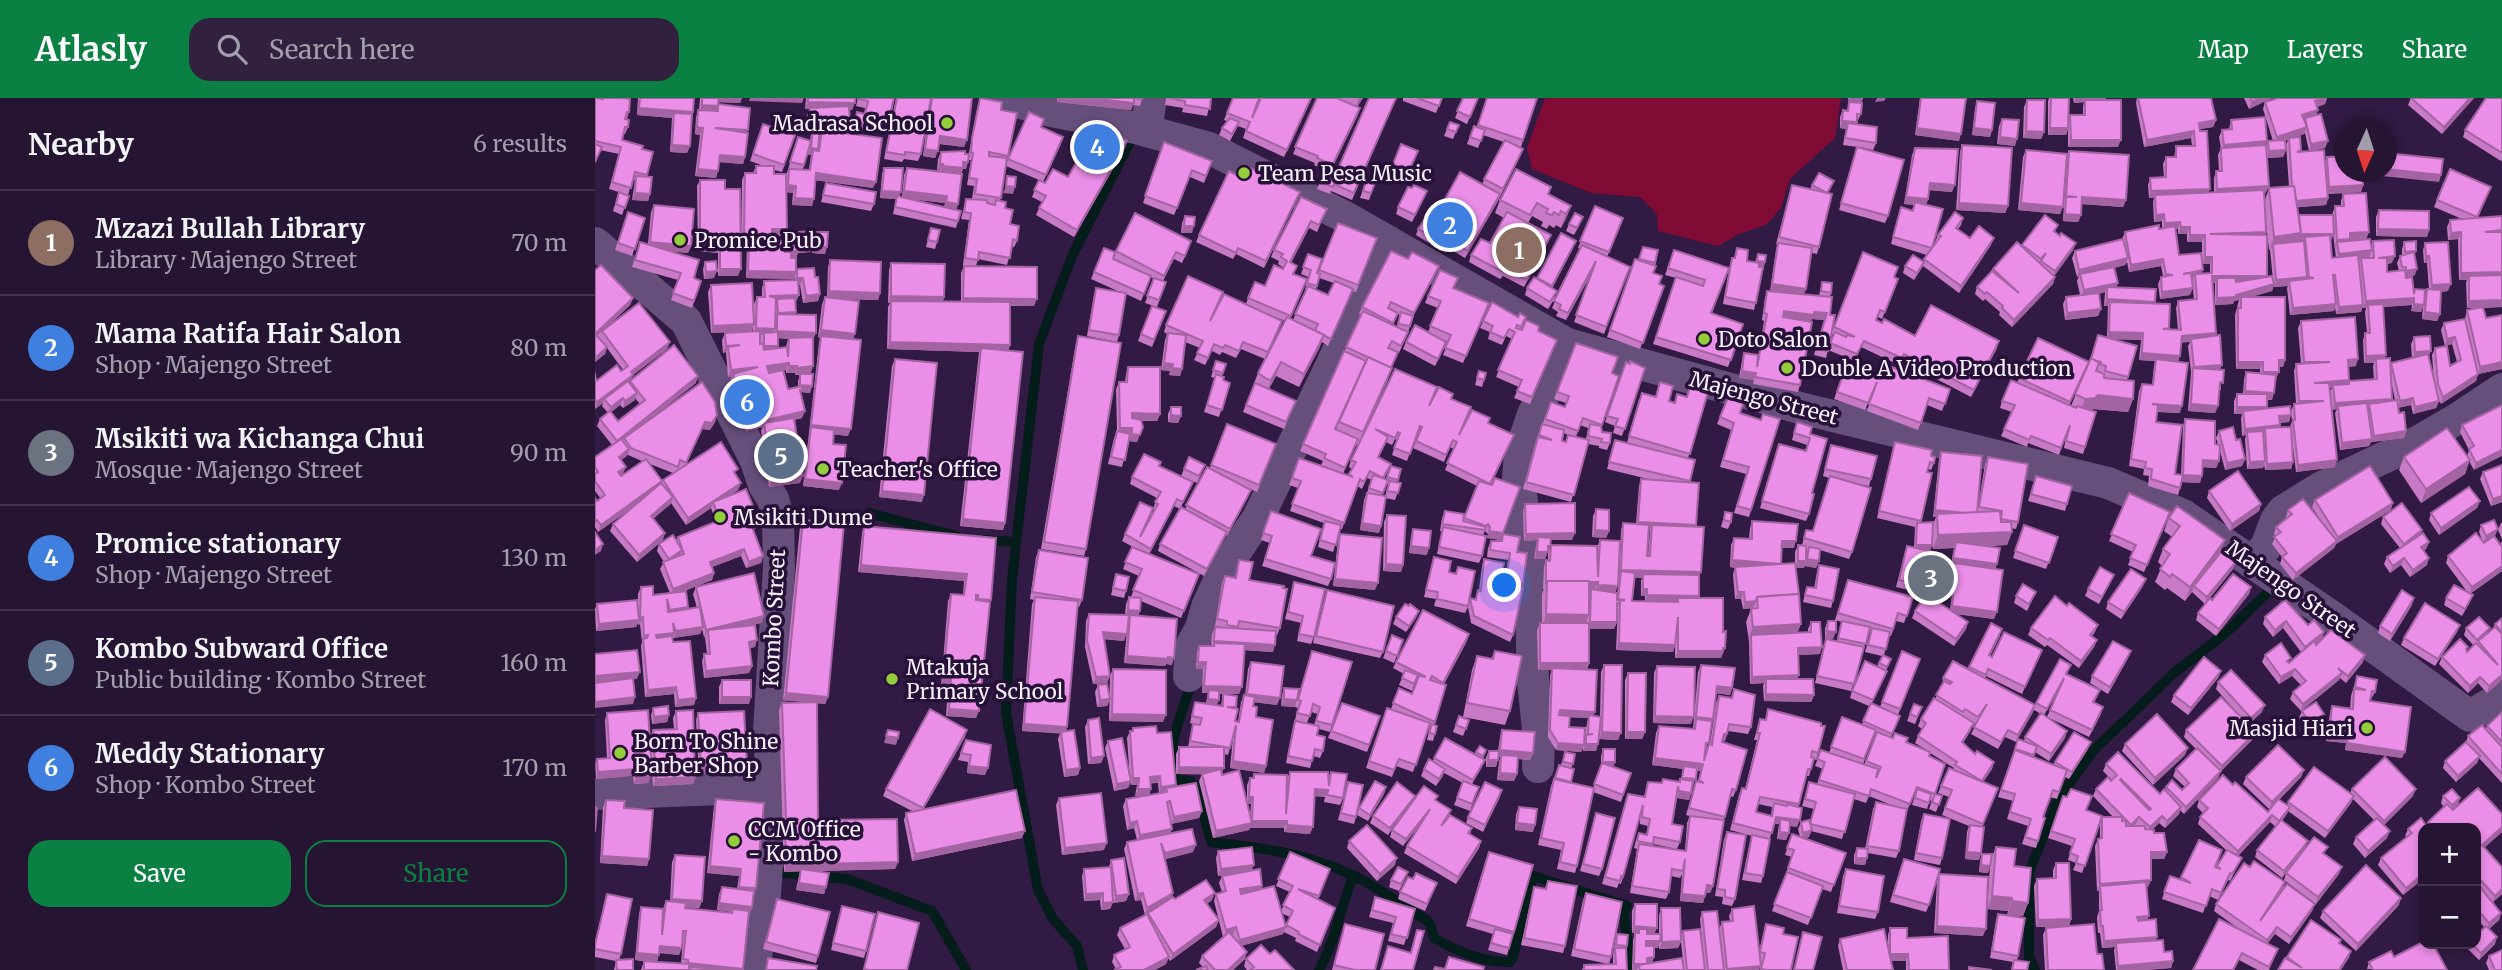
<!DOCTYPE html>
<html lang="en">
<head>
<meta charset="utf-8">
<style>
  body { margin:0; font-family:Merriweather,serif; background:#31213e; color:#f1f3f6 }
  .controls { position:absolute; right:21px; bottom:21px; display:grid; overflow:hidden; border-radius:14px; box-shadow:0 4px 10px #0003 }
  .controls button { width:63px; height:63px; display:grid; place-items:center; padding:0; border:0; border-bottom:2px solid #42334d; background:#251432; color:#f1f3f6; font:35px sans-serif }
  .compass { position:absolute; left:1739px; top:21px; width:63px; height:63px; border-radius:50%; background:#251432; box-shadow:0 4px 10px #0003; rotate:183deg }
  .you { position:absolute; left:910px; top:488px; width:24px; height:24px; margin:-18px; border:5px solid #fff; border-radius:50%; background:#1a73e8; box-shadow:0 0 0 10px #1a73e833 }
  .badge { display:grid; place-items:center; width:46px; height:46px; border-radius:50%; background:#0b8043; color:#fff; font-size:23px; font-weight:700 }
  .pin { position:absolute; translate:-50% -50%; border:4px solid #fff; box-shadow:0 2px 7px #0006 }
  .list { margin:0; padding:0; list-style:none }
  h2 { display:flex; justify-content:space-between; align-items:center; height:91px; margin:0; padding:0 28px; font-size:30px }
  h2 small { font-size:23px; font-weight:400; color:#a39eac }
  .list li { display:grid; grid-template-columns:46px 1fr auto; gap:21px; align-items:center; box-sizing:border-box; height:105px; padding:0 28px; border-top:2px solid #42334d }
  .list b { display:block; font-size:26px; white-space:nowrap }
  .list p { margin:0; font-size:23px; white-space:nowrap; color:#a39eac }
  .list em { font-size:23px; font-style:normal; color:#a39eac }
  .actions { display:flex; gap:14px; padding:21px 28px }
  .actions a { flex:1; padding:16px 0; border:2px solid #0b8043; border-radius:21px; text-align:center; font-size:24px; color:#0b8043 }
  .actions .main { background:#0b8043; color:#fff }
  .icon { flex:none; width:38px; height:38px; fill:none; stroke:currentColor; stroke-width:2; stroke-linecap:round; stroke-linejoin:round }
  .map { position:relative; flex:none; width:1907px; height:872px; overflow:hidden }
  header { display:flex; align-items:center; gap:42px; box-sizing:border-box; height:98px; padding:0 35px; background:#0b8043; color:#fff }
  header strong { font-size:33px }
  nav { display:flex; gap:38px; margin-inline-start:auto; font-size:24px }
  .search { width:490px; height:63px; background:#31213e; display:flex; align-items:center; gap:18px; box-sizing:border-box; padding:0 24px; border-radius:21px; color:#a39eac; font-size:26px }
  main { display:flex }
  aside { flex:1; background:#251432 }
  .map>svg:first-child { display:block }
  .green { fill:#800c35 }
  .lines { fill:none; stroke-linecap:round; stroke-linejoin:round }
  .stream { stroke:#041d1b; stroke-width:10 }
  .minor { stroke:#674f7c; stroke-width:32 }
  .wall { fill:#c97ac7; fill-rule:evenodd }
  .shaded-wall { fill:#a463a2 }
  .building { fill:#ea8ee7; stroke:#a463a2; stroke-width:2; fill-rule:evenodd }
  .poi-dot { fill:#95cc3b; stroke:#271038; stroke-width:2.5 }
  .labels { text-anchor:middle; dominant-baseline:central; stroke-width:7; stroke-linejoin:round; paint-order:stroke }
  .poi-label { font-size:21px; fill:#f6f0fb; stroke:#271038; text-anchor:start }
  .street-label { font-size:21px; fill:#f6f0fb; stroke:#271038 }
</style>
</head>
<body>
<header>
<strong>Atlasly</strong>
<div class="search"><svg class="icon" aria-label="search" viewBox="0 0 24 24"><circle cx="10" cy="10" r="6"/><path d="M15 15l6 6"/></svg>Search here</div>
<nav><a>Map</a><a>Layers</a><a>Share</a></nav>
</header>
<main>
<aside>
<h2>Nearby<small>6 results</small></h2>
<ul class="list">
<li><span class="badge" style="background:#8d6e63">1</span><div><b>Mzazi Bullah Library</b><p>Library · Majengo Street</p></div><em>70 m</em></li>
<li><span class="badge" style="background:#3f7fe0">2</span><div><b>Mama Ratifa Hair Salon</b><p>Shop · Majengo Street</p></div><em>80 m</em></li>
<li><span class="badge" style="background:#6b7280">3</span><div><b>Msikiti wa Kichanga Chui</b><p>Mosque · Majengo Street</p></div><em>90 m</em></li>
<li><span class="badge" style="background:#3f7fe0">4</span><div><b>Promice stationary</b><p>Shop · Majengo Street</p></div><em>130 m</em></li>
<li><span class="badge" style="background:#5c6f8a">5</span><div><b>Kombo Subward Office</b><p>Public building · Kombo Street</p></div><em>160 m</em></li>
<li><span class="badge" style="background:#3f7fe0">6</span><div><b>Meddy Stationary</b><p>Shop · Kombo Street</p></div><em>170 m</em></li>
</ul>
<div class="actions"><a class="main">Save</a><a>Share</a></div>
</aside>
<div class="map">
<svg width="1907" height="872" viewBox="0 0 1907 872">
  <rect width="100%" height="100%" fill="#311a43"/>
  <polygon class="green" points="950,0 1246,0 1240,40 1195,81 1186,110 1171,127 1144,136 1123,148 1063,133 1062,116 1045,99 996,95 937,71 932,50"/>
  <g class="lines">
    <g class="stream">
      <polyline points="274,415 361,438"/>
      <polyline points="389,442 420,444"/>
      <path d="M595 589C587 615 567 657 584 682L595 683 602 690 616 744C664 749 713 756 757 777 782 788 806 807 830 821L835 826 839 840C860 852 890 865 915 864L918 859 938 778 1032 808 1029 816 1036 872"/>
      <polyline points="178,771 178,774 252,781 337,813 371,872"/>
      <polyline points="488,872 482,848 458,821 443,792 411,615 417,481 444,246 477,158 538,38"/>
      <path d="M724 872C741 843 745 808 759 777"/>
      <polyline points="1440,872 1434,859 1434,774 1464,700 1497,654 1580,574 1631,535 1676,491"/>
    </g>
    <g class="minor">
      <polyline points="409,0 447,11 541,30 614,50 750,119 972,246 1205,310 1513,385 1588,417 1743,523 1875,618 1907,599"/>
      <polyline points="551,33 556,0"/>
      <polyline points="0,145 91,223 161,363 169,387 178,401 183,419 184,470 174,633 177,689 170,797 159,872"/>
      <polyline points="1656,464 1671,449 1681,422 1688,413 1727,389 1822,344 1862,321 1907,291"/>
      <polyline points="594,578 596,548 606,530 612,509 624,483 635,462 663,420 778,180 793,143"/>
      <polyline points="943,669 944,641 938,583 935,467 925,445 923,432 923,414 927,403 923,380 925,355 938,316 958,281 972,246"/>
      <polyline points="0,696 177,689"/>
    </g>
  </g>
  <g class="wall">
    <polygon points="0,0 34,0 34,14 32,21 33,29 30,36 28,36 27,42 47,51 58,54 51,79 55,96 53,103 37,102 40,82 38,81 33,97 14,91 24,56 5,52 0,65"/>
    <polygon points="43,0 99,0 95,48 92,55 75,54 77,20 42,17"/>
    <polygon points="105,0 147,0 145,5 123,4 123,6 152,35 150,59 148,66 124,64 121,80 100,78 105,37 100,36 101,19 104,12"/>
    <path d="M211 0H260L257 12H254L252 34 248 35 278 90 220 82 217 108 197 107 198 95 191 94 189 138H177L176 143 191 154 193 144H201L204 134 217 142 220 134 230 156 217 155V149L215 154 203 155 201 160V173L220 179 225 196 223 203 208 205 205 187H203L204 197 200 204V217L218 241 216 275 209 276 217 288 215 295 206 294 207 320 199 322 205 385 174 389 166 332 168 329 151 333 147 314 143 315 135 283 137 279H133L131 254 128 255 127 242 130 235 158 233V228L157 233 116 235 113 194 116 187 159 217V206L162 199H167V190L169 183 200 182 199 179V181L151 180 152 147H146L147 82 150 75H158L161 68H169L155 63 168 26 200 37 187 74 179 72V76L191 78 203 39 215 43 216 36H213L212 17 215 11H210ZM214 51 213 57H216L214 72 208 71ZM183 240 193 241 191 249 182 250ZM191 272V275H200V277H205L203 283V289L193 291 189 273Z"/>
    <polygon points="263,0 299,0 290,34 276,31 275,35 257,31 262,14 269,16 270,10 261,8"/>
    <polygon points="301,0 377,0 369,49 344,46 340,60 328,58 335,1 326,56 323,63 309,61 307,64 289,61"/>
    <path d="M385 0 406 12 422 15 412 60 405 103 410 110 422 143 419 149H417L412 167 383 161 381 168 439 208H415V247L413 253 410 425 408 432 365 428 384 254 292 251 293 209 295 205H293L294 172 296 165 349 199 348 203H366V175L369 168H372L368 167 374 122 366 121 371 101H377L379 88 372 87 376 62H373L371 71H368L366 76 363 106 361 112 363 123 361 130 298 116 301 101 285 100 287 76 289 70 306 94 304 99H307L309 77 312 70 345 74 342 73 343 61 346 54 370 56 373 60 383 7ZM316 101 350 105 349 109Z"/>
    <polygon points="462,0 547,0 545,8 538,7 536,12 462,4"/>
    <polygon points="571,0 616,0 612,18 587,14 588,10 570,7"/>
    <polygon points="638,0 658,18 666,0 717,0 689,59 648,40 651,31 643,28 635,43 624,37 627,30 632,23 629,22"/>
    <polygon points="722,0 768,0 762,9 765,10 763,17 738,68 743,71 801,0 757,102 736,93 735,96 722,91 730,72 719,67 720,65 698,56"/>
    <polygon points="808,0 847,0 841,15 808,3"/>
    <polygon points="868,0 883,0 872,26 860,20"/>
    <polygon points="892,0 942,0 926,49 922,48 928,51 925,58 903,103 870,160 836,140 834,145 821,137 823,131 887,86 909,44 888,37 883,50 872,46 879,28 882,29"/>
    <polygon points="1253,0 1268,0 1266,5 1266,16 1261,26 1281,45 1278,52 1265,49 1293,118 1290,125 1244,112 1262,49 1248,47 1251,31 1245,30 1245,19 1248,12 1252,13 1254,5"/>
    <polygon points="1325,0 1371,0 1364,43 1320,37"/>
    <polygon points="1454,0 1474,0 1473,23 1475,17 1488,17 1488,9 1489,4 1479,5 1478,0 1511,0 1511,2 1523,49 1473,49 1473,31 1471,37 1453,37 1453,3"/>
    <path d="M1542 0H1616L1621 22 1618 29 1605 31 1613 94H1619V80L1621 73H1624L1623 57 1626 50 1624 39 1627 32 1634 31 1636 22 1672 43 1671 50 1673 43H1678L1668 11 1670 4 1683 0H1732L1730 6 1722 9V17L1733 43 1730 50 1714 53 1710 35 1709 36 1699 40 1706 52V54L1730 65 1732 59 1768 87 1766 94 1733 96V100L1731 107 1702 109 1703 119 1737 117 1740 108H1746V103L1748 96 1774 134 1771 141 1776 148 1778 143 1797 165 1792 166V174L1804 173 1802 165 1805 158 1807 157V151L1809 144 1821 153 1819 158 1820 177 1811 180 1818 194 1830 197 1832 191H1834L1832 165H1829L1828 152 1830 145 1853 193 1846 194 1845 216 1842 223 1827 221 1828 208 1826 214 1816 213 1817 207 1788 209 1790 260 1795 267 1796 265 1817 260 1816 246 1819 239 1834 258 1839 284 1837 257 1840 250 1855 268 1862 264 1857 246 1850 248 1846 232 1849 225 1870 221 1872 212 1883 210H1872L1871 185 1872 182H1864L1863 141 1853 142 1852 129 1855 122 1867 121 1839 109 1842 102 1896 89 1883 120 1907 118V209L1888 210 1891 220 1907 271 1883 276 1881 283 1846 306 1843 300 1844 303 1841 310 1818 316 1816 307 1803 310 1804 315 1811 333 1809 340 1776 344 1774 348 1745 352 1740 315 1742 311 1737 312 1735 294 1737 290H1734L1740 369 1701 374 1697 341 1698 364 1696 371 1670 372 1669 366 1668 370 1652 371 1650 341 1651 337 1647 338 1646 320 1647 316H1639V303L1642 296H1648L1649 281 1651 274 1665 275V271H1641L1640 217 1644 202 1639 203 1638 206 1620 207V185H1617L1621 235 1620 238 1625 272 1626 292H1624L1623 308 1620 315 1593 313 1596 274 1593 248 1595 244H1586L1583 264 1585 315 1562 314 1561 324 1580 376 1586 377 1588 328 1590 321 1620 346H1623L1621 340 1624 333 1641 342 1650 361 1647 368 1630 372 1625 353 1624 363 1621 370 1608 369 1605 385 1587 384 1583 397 1553 388 1554 378 1548 377 1549 371 1534 368 1544 293 1547 286 1557 287 1559 268 1560 263 1544 262 1546 242 1517 241 1542 248 1532 282 1538 301 1533 314 1498 311 1496 313 1501 314 1488 356 1469 350 1472 334 1464 357 1433 345 1432 349 1406 338 1417 314 1405 310 1407 303 1422 285 1424 280 1494 264 1512 239 1513 208H1509L1510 194 1504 196 1506 211 1503 218 1470 222 1468 206 1471 199 1485 197 1482 183 1484 178 1482 179 1477 160 1480 153 1527 141 1530 134 1567 131V123L1559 124 1558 104 1559 100H1554L1553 87 1555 80 1569 79 1568 66 1571 59H1579L1581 48H1597L1596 40 1549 49 1541 5ZM1693 42 1691 47 1694 88 1674 90 1670 102 1669 95H1671V60L1688 59 1691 52 1690 43ZM1670 116 1674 152H1675L1678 182 1672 179 1670 137 1671 134ZM1580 131H1583V136H1592V144H1607V166H1615V175H1607L1584 157ZM1738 136 1741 160H1737L1735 143ZM1532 164 1534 174 1566 168 1568 178 1566 179 1563 186 1565 201 1595 197 1596 181 1598 180 1597 183 1599 202 1583 203 1581 210 1583 232 1574 231 1559 206 1521 189 1523 185 1519 170 1530 167ZM1679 187V189L1693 188 1692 190 1695 217 1739 213 1740 209 1741 216 1766 214 1768 208V210H1771L1770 214 1772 235H1770L1768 242 1769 265H1779L1778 268 1779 281 1754 283 1753 286V269L1761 268 1706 223 1703 230 1706 266H1701L1699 273 1701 306H1699L1696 313 1697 323 1695 329H1685V325L1694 324 1696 317 1671 310 1672 302H1677L1680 281H1681L1684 269H1688L1690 262 1655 199 1677 193ZM1486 283 1476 308 1474 307ZM1796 283 1800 302H1796L1797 301Z"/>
    <polygon points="1649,0 1677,0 1654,11"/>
    <polygon points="1816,0 1879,0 1847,36 1813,7"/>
    <polygon points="1907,0 1907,62 1906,63 1868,39 1870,32"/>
    <polygon points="1432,2 1449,34 1446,41 1428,40 1429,9"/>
    <polygon points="1382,3 1397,32 1395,39 1377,37 1380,10"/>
    <polygon points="1407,21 1420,48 1402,46 1404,28"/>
    <polygon points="855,24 864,27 858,41 849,38"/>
    <polygon points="446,29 466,46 448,84 450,85 473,79 486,55 479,51 482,44 519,44 532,43 530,50 479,139 441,117 447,104 437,99 444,82 411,68 413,61"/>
    <polygon points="569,44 617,63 609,85 595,79 579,117 548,105"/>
    <polygon points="806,46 823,53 812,80 795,73"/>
    <polygon points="1367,47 1413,108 1410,115 1361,112 1365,54"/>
    <polygon points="1320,50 1357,94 1334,92 1333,101 1331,107 1337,150 1341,144 1340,144 1343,137 1368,120 1366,127 1363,131 1375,140 1396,147 1364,195 1328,168 1319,182 1308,175 1310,168 1328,164 1332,157 1296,146 1306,109 1317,112 1319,107 1309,106 1317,57"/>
    <polygon points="1431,52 1472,58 1474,53 1531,102 1528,109 1487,106 1486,117 1483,124 1468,123 1469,105 1468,105 1465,116 1423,112 1428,59"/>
    <polygon points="645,79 702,101 669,170 641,156 638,161 601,144 604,137"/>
    <polygon points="105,82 130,91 143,178 123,178 123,155 103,153 102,88"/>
    <polygon points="771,83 780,85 774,102 765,100"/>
    <polygon points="231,85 279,106 276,113 226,104"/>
    <polygon points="1197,87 1215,91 1217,87 1236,90 1233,95 1224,149 1222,156 1217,155 1211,191 1209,196 1224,198 1227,184 1236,195 1235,198 1234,247 1238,237 1236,236 1239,229 1299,179 1301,188 1287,221 1283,219 1281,222 1320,238 1402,250 1376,299 1307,263 1304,267 1266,249 1260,263 1233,252 1231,260 1219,257 1229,222 1217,221 1205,287 1203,294 1158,286 1159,282 1144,280 1147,262 1149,255 1163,260 1169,223 1167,222 1170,200 1172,193 1187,194 1175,193 1181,152 1183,146 1181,146"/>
    <polygon points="817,90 829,100 817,124 801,116 803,109"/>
    <polygon points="24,94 34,98 27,117 18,113"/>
    <polygon points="953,96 976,108 966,130 961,127 959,130 954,127 952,131 946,128 948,124 937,118 933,125 953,144 929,189 908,178 905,181 874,164 876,157 895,145 909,120 900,115 905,102"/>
    <polygon points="59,107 96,148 93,155 76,153 99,180 106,183 97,210 76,202 83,182 37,169 45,144 53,146 56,114"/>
    <polygon points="1000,108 1028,120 1012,159 1035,169 1009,236 979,224 999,171 971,222 961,218 963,214 957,210 985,151 983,150"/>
    <path d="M732 111 722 134 714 130 696 165 699 176 712 181 695 220 698 222 711 192H710L713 179 706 176 713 156 723 175 743 125 782 140 761 194 757 193 733 248 727 244 704 289 681 278 674 291 698 310 689 331 648 314 663 275 690 223 658 210 684 230 670 261 646 251 641 260 627 254 625 257 617 253 610 267 599 262 605 250 590 244 587 271 585 278 574 277 575 273 566 272 570 242 572 236 569 234 571 227 619 216 651 206 653 200 670 188 688 171 689 170 683 166 684 163 676 159 679 152ZM724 180 739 185 733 197 721 192Z"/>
    <polygon points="1784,112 1834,132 1832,139 1781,138 1781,119"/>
    <polygon points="33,114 50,120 37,158 20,152"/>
    <polygon points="590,118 597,135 586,135 587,125"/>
    <polygon points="974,126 985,126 979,137 971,133"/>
    <polygon points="336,130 342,144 340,151 331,149"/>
    <polygon points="1460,134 1478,152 1459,178 1460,179 1458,186 1417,229 1404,217 1405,214 1390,201 1388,203 1380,196 1382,189 1398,171 1427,148"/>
    <polygon points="966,135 978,150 957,190 960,200 953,211 930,197 932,190 942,181"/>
    <polygon points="1048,149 1063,152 1059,175 1064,186 1069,188 1045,251 1012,239 1040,161 1044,162"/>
    <polygon points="509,150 518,161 532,167 518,160 521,153 594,150 587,165 579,161 568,183 571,184 562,209 550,205 559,181 556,179 546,203 531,196 524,237 522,244 492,238 499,197 501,190 527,195 496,181"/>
    <polygon points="1142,150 1152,163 1160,164 1163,156 1170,164 1159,212 1128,206 1135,167 1137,160 1139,160"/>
    <polygon points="1079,152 1134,170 1117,215 1148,226 1133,269 1058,246 1081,180 1070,177"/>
    <path d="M813 161 844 168 841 175 817 220 813 235 804 255 794 250 797 270 792 284 763 348 760 347 748 376 754 378 757 371 754 369 756 362 800 271 836 303 856 301 868 330 893 325 919 337 896 387 906 442 892 440 893 436 890 433 888 437 887 458 884 465 842 456 847 433H845L847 420 850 413 868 423 882 388 850 372 859 351 855 349 849 364 818 350 824 336 822 335 812 363 797 357 802 342 800 341 797 347 791 344 784 359 796 366 789 381 791 382 796 368 806 371 802 384 806 385 800 402 790 400 786 428 784 435 765 432 769 402 777 382 772 380 767 391 762 388 747 431H745L738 454 723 449 729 425 695 413 703 390 694 387 704 360 726 367 728 363 705 353 766 217 764 216 767 209ZM803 216 805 217 802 229 798 227ZM770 266 744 324 741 332V331ZM791 386 794 387 790 398 787 397Z"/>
    <polygon points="235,162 285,195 283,202 243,201 259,241 253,338 239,336 238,346 244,392 208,388 224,245 225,240 223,239 227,206 230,199 232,199 233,169"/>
    <polygon points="110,164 119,180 109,181 108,171"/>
    <path d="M0 172 38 200 35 207 11 230 75 244 72 251 38 277 36 282 101 285 52 323 122 317 120 324 115 332 107 331 91 367 141 377 146 385 143 392 134 398 161 430 158 432 168 458 166 465 151 470 146 458 117 469 119 475 117 482 87 494 92 511 102 510 98 496 101 489 169 518 166 525 153 528 160 549 155 550 157 568 154 575 109 580 107 563 109 556H112L110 539H109L107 531 105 536 78 540V539V544L101 600 99 607 80 609 79 596 50 599 46 548 47 544 45 526 43 527V524L41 529 1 533 0 511 2 506 43 515V496L46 489 58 497 75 495 65 471 69 464 62 453 64 446 81 443 83 439 121 424 116 410 91 427 76 405 58 421 68 442 42 464 15 433 18 426 41 407 3 434 0 429V400L2 403 6 401 0 393V359L17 347 2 328 5 321 13 315 7 308 8 305 0 311V272L2 283 28 272 12 250 10 256 0 264ZM40 300 45 306 23 323 16 314 25 307 28 310 40 302ZM32 356 33 357 47 363 26 378V377L28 376 26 362ZM55 366 78 375 68 382 66 385 67 383Z"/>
    <polygon points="859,190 894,205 868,265 848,257 853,244 846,241 849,250 840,268 808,251 811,244 833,234 843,210 830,205 833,198"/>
    <polygon points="557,208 571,213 557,249 543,243"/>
    <polygon points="931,219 926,232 943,233 962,242 935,306 919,300 924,289 901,279 917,241 911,238 907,247 893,241 895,234 885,230 888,223"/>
    <polygon points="483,238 491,451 489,458 446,451 481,245"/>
    <path d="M981 245 1017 275 1006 328 1007 334 1015 345 1012 352 1004 350V348L993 346 976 404 928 391 940 346 956 304 970 309 971 305 959 301ZM985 327 993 330 991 341 981 339ZM969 335 973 337 971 344 967 343Z"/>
    <polygon points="300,261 327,404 284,399 297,268"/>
    <polygon points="621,263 631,266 627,278 628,282 635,285 624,319 609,314 620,280 616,279"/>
    <polygon points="1031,264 1050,270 1027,338 1018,335 1020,328 1010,324"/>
    <polygon points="533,269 565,316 562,323 546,323 542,344 534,343 534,340 527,369 513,366 519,340 522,333 521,291 524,284 530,284 531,276"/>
    <polygon points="884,273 891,275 887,289 880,287"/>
    <polygon points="1249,274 1267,280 1284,279 1355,291 1347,313 1332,307 1323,332 1272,313 1279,291 1270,312 1239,301"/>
    <path d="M1065 284 1074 303 1079 304 1092 299 1113 294 1093 360 1094 384 1101 427 1104 480 1103 500 1128 534 1130 550 1126 560H1080V547L1078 554 1021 552 1023 509 1022 512V524L1019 531H994V565L992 572 998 618 1005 619 1006 574 1009 567 1026 635 1023 642 1004 641 1001 653H988V650L986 654 961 652 953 639 955 577 957 572H943L942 532 945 525H947V496L949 491H948L949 469 951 462 953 463V454L956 447 1002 449 1005 442 1022 497 1024 479 1026 432 1028 425 1041 426 1044 388 1046 381 1057 382 1012 371 1020 342 1032 345 1044 301 1060 299ZM1053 432H1055L1053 458H1052ZM1040 479 1047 480 1046 483V498H1050V504L1037 503ZM974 619 993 620 989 641 974 629Z"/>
    <polygon points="1134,297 1145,315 1166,322 1185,321 1154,419 1139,415 1151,376 1125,369 1136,332 1122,326"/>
    <polygon points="1907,307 1879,372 1874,363 1870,376 1826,405 1804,372 1809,359 1872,358 1874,352 1865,334 1867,327"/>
    <polygon points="576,309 586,318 583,325 573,324 573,316"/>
    <polygon points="1202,324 1215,336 1217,395 1214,416 1211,423 1165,410 1184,346 1210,353 1212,347 1197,342"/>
    <polygon points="632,326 681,346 662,394 651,389 656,392 653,399 632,438 631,437 609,478 563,453 565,446 585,411 579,408 554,456 604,476 586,520 546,503 543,518 577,567 571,566 570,568 529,565 532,532 529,543 509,541 515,578 512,585 498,586 490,549 491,523 494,516 530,517 531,506 534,499 536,499 544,478 528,471 537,449 542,451 527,443 530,436 548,434 559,412 558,411 562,400 535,386 537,379 564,368 598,384 586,409 590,411 615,370"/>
    <path d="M1300 344 1336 358 1339 365 1336 372 1333 371 1332 374 1337 375 1325 425 1338 427 1341 419H1338L1344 361 1346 354 1382 415 1390 366 1393 359 1423 424 1421 431 1416 430 1417 434 1412 447 1391 448 1401 471 1399 521 1361 516 1373 524 1371 531 1359 548 1317 520 1320 513 1331 496 1301 489 1312 448 1319 449 1320 429 1282 420ZM1337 447 1338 451 1359 450 1356 467H1358L1353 495 1357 496 1355 512 1331 496 1336 497 1339 490 1335 453Z"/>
    <polygon points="1236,347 1276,381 1274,388 1260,385 1257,454 1254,461 1225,452 1224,463 1221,470 1210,468 1210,466 1209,470 1201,470 1203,535 1213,534 1213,531 1216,524 1225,556 1203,557 1202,581 1219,597 1216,604 1169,603 1168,588 1169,585 1155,586 1154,543 1151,524 1156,511 1158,510 1148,511 1146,501 1140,501 1138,476 1140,470 1135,469 1136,447 1139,440 1154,441 1155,430 1157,423 1199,450 1187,450 1186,466 1200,466 1200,454 1203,447 1207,447 1211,432 1218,433 1234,380 1228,378"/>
    <polygon points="1907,367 1907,404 1896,408 1885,381 1888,374"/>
    <polygon points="589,371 607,374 602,385 586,378"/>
    <polygon points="1441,378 1472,406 1470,413 1433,403"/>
    <polygon points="1614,393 1666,406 1664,413 1635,433 1612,400"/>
    <polygon points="1534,395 1573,421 1549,474 1533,467 1538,454 1514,443"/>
    <polygon points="1720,402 1796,412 1741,446 1739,450 1698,482 1685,466 1687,459 1677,446 1681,438 1679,436 1681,429 1692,420 1691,419 1693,412 1728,426 1717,409"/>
    <polygon points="1885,403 1882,410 1844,437 1834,422 1836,415"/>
    <polygon points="930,406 977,442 956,442 955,448 950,461 939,461 942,442 929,443 928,413"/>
    <polygon points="1001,411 1014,433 1011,440 997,439 998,418"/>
    <polygon points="676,413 736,481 733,488 667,468 675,445 666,442"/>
    <polygon points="1130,414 1136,424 1133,431 1126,429"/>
    <polygon points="792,417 808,467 806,474 788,473 789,424"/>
    <polygon points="1788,419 1827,432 1826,436 1834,444 1831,451 1828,453 1832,467 1815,479 1806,467 1795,475 1789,466 1792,459 1805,450 1786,426"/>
    <polygon points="1574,420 1625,455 1638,471 1615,500 1617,502 1656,489 1654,496 1621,538 1601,522 1603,515 1610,506 1597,494 1590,503 1572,490 1570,492 1560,484 1567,468 1563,464 1568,451 1577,439 1569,433"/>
    <polygon points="208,422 233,599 230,606 222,605 223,722 303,764 300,771 221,773 231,789 229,796 201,792 205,773 189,774 184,612 187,605 210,604 188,602 205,429"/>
    <polygon points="1906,425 1907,425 1907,441 1903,432"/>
    <polygon points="1429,427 1463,439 1451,471 1418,460"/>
    <polygon points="1886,427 1900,438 1899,438 1905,447 1907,443 1907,473 1875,496 1875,504 1867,518 1849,507 1851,500 1873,495 1851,465 1853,458 1888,444 1884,434"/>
    <polygon points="269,428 401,440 381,620 351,618 353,588 346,588 353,503 356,496 368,497 369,483 263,474 267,435"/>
    <polygon points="818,431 832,457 814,455 816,438"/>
    <polygon points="745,436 780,492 738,488 743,443"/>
    <polygon points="908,436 922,454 928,486 918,537 915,544 876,525 873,509 870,515 839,508 841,501 829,499 839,459 854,474 875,500 880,501 883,492 884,493 887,468 889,461 905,485 909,486 913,462 892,459 893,450 896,443 906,443"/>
    <polygon points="444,452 487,502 484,509 483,509 472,629 471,633 485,670 483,677 469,679 463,641 465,635 427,633 437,506 439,502 435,501 441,459"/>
    <path d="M644 462 654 482 685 530 682 537H681L678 554 649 552 644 596H624L621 607 626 608 628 596 641 611 640 623 643 624 646 604 650 597 653 571 656 564 682 607 659 604 658 608 671 668 669 675 635 670 638 639 633 657 629 656 627 676 652 705V687L655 680H658L659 676 692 681 695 674 733 680 736 674 748 700 745 707 729 704 730 699 720 698 715 736 689 734V730H655L654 732 618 740 604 683 607 676H581V656L584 649H593L598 626 595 625 600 604 611 605 613 595H607L608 571H601L602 554 604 548H616L617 536 620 529 630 530 620 528 627 485 630 478 640 479ZM652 706H656L655 718Z"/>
    <polygon points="1224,467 1238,503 1236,510 1208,504 1212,489 1219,490 1222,474"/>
    <polygon points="521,476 531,493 529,500 516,497"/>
    <polygon points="1519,477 1504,506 1490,498 1493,491"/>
    <path d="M1253 482 1318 499 1309 525 1301 523 1296 538H1294L1289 557 1296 561 1277 605 1285 609 1307 553 1325 561 1303 617 1305 618 1296 639 1333 653 1320 645 1323 638 1327 631 1323 628 1326 621 1340 601 1347 588 1348 580 1373 571 1396 525 1405 538 1395 558 1397 559 1447 552 1427 596 1391 578 1390 580 1440 607 1441 605 1472 576 1502 599 1499 605 1506 616 1494 639 1452 619 1464 592 1449 617 1470 640 1454 663 1440 654 1438 659 1458 667 1460 664 1493 651 1474 681 1470 679 1462 701 1455 699 1448 719 1450 720 1441 750 1427 746 1433 728 1412 721 1418 703 1403 699 1423 641 1429 643 1430 639 1446 616 1439 612 1421 644 1410 639 1403 651 1376 636 1383 622 1380 626 1368 618 1376 632 1368 645 1380 656 1399 664 1397 671 1388 684 1403 690 1387 729 1386 755 1384 762 1370 761 1372 734 1374 728 1347 717 1354 699 1343 695 1354 670 1358 672 1359 670 1335 655 1334 658 1340 696 1347 698 1341 714 1334 711 1337 703 1335 702 1332 711 1317 707 1320 697 1319 696 1312 713 1304 753 1301 760 1273 755 1270 767 1259 766V757L1262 750 1270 751 1278 711 1281 704 1299 708 1274 698 1271 705 1259 701 1247 741 1216 733 1214 739 1210 740 1251 755 1236 794 1227 791 1213 827 1177 813 1197 759 1190 757 1197 736 1205 738 1203 731 1206 724 1215 725 1219 711 1207 708 1214 684 1222 686 1228 671 1220 668 1226 652 1234 655 1247 619 1267 627 1274 608 1255 600 1257 593 1282 569 1287 558 1270 554 1276 533 1274 532 1256 593 1220 585 1231 541 1242 543 1247 524 1240 522ZM1279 636 1281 637 1269 667 1268 666Z"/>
    <polygon points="699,484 719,539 716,546 702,543 706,525 690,521"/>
    <polygon points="1548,488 1526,521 1511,511 1513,504"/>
    <polygon points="732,492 788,554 785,560 718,545"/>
    <polygon points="1441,494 1432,513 1419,505 1421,498"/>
    <polygon points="1817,507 1795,543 1783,535 1785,528"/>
    <polygon points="1472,508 1503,527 1500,534 1497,538 1502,542 1499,549 1484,570 1452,547 1450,549 1433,537 1436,530"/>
    <polygon points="801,519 821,520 811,534 798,526"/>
    <polygon points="1670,519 1713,527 1729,534 1727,541 1721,546 1768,564 1751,585 1745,580 1744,582 1706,613 1695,601 1698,594 1706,587 1697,578 1684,586 1667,564 1670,557 1695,564 1706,554 1688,530 1678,539 1668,526"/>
    <polygon points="1907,520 1907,582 1892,595 1883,585 1873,595 1844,566 1847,559 1873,549 1871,553 1872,554 1879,548 1869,537 1871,530 1894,534 1898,530 1900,526"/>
    <polygon points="1233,523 1238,541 1230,540 1230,530"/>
    <polygon points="1865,527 1862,534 1840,568 1806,547 1809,540"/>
    <polygon points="797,537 808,542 799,565 788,560"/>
    <polygon points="872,543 849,586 851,587 839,627 840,636 838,643 832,642 835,630 834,629 818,674 801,668 797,679 771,670 792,610 796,611 804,590 817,596 822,583 821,582 817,593 804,587 809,576 798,570 801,564"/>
    <polygon points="900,553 915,613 910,627 868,619 877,572 882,558 896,561"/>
    <path d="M715 560 737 627 735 634 724 631 722 637 728 653 725 660 718 658 715 670 691 665 698 630 700 623 711 625 700 622 703 610 700 609 702 604 700 609 686 608 687 597 689 590 702 602ZM716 614 723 616 719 627 712 625Z"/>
    <polygon points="1533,560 1513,596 1495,585 1497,578"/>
    <path d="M1106 567 1137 590 1135 597 1121 595 1117 625 1111 652H1110V661L1115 646 1121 605 1124 598 1136 600 1139 591 1156 629 1153 636 1133 633 1130 643H1127L1141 692 1138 699 1135 698 1128 725 1118 788 1115 795 1111 794 1108 805 1085 803 1087 776 1085 780 1076 778 1074 794 1071 801 1035 795 1042 751 1039 750 1041 742 1044 735 1051 737 1053 728 1045 726V718L1026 786 1024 785 1022 790 1007 786 1033 696 1049 699 1053 684 1066 685 1068 681 1084 684 1086 681 1088 671 1057 667 1061 635 1064 628 1098 631 1103 574ZM1102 673H1106L1103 683H1101L1099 690 1091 717 1095 718 1092 725 1090 753 1057 748 1058 746 1082 751 1085 744 1077 726 1082 700 1094 702Z"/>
    <polygon points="1062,568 1096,626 1058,625 1059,575"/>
    <polygon points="518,571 568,624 514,623 515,578"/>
    <polygon points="1626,573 1623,580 1593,617 1576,604 1579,597"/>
    <polygon points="1033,575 1050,634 1047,641 1030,641 1030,582"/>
    <polygon points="1762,578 1780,594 1775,603 1807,660 1750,652 1751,645 1731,643 1735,615 1737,608 1755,611 1756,598"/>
    <polygon points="127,582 154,606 124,606 124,589"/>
    <polygon points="1623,584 1667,614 1653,627 1621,591"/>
    <polygon points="503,587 515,601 512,608 502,609 500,594"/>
    <polygon points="747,605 785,618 772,654 733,640"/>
    <polygon points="1319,606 1324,616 1320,626 1312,623"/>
    <polygon points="58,610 74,617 72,624 57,626 56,617"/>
    <path d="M1173 611 1223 655 1221 662 1219 661 1214 678H1211L1203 709 1202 729 1195 728 1194 735 1191 742 1182 741 1184 726H1179L1175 740 1168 778 1166 785 1147 782 1155 744 1157 738 1135 732 1144 697 1147 690 1150 691 1162 642H1159L1165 621 1170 622ZM1163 706 1177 709 1176 718 1161 714Z"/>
    <polygon points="81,613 100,679 98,686 58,688 57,673 53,685 39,686 38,678 1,681 0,661 1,666 2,661 12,660 10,622 12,615 55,639 58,632 79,631 78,620"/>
    <polygon points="1707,613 1726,623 1711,632 1704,620"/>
    <polygon points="1907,614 1907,685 1884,660 1882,665 1861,684 1848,670 1850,663 1871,644 1873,638 1891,631 1892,628"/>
    <polygon points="103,615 150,673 104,676 101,622"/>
    <polygon points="864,618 874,622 868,638 858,634"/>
    <polygon points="493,622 509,658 506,665 493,666 490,629"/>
    <path d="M538 630 562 635 581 688 607 713 604 720 576 726 577 731 575 736 598 754 570 761 578 795 577 799 580 801 617 802 612 806 624 822 621 829 575 863 573 860 571 866 560 872H519L521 871 517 864 519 857 530 851 522 837 525 830 553 817V815L559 812 550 817 546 802 540 803 529 751 532 744 542 742 539 730 532 732 528 708 531 701 548 698H540L542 687H536V684L533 690 519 693 510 650 513 643 535 682 532 640 535 633H537ZM556 685H563L564 695 554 697Z"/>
    <polygon points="907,632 938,655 935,662 923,661 922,676 919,683 902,682 904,664 906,659 903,659 901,669 891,669 891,659 894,653 903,653 905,639"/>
    <polygon points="1591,632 1661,634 1658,641 1626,673 1623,680 1589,716 1585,712 1584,716 1570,730 1564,725 1557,732 1572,754 1569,761 1556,761 1556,782 1553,789 1551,789 1552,822 1561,842 1569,854 1578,863 1576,870 1551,872 1521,872 1519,852 1520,849 1507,850 1505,835 1503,835 1502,819 1504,813 1504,793 1502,793 1500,748 1503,741 1505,741 1505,726 1507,719 1518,719 1498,698 1501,691 1517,682 1508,673 1511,666 1565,696 1570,692 1571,689 1587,692 1590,689 1578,678 1581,671 1601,651 1589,639"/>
    <polygon points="370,639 328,712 427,740 317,763 309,722 311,715 319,714 288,698 291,691"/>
    <polygon points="371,642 390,677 372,675 373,664 363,662"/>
    <polygon points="1530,646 1590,657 1558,687 1527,653"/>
    <polygon points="1008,651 1020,664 1018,669 1036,675 1026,704 998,694 982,768 980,775 962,771 966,752 943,747 956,688 964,667 966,667 970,654 978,666 976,670 979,671 976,685 998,690 1006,668 1006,658"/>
    <polygon points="891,652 888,661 887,669 877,686 884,689 875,713 859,707 868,685 849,675 841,688 826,678 829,671 838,663 839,660 880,656 881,654"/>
    <polygon points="1709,672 1706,679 1684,702 1692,708 1693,704 1755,695 1757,691 1818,698 1789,727 1792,740 1770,760 1758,746 1761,739 1779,722 1758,701 1756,705 1730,740 1693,713 1687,723 1711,749 1730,756 1744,776 1721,806 1689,782 1691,775 1702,760 1687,780 1660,759 1662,752 1681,729 1675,724 1643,758 1647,760 1635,783 1633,782 1623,802 1614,798 1608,815 1567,801 1575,778 1586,781 1604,742 1627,752 1620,769 1622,769 1631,752 1603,726 1605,719 1608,715 1602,709 1604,702 1638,687 1673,714 1674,711 1648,686 1651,679"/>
    <polygon points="753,684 761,719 759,726 743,722"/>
    <polygon points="791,689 789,696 773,723 762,717 764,710"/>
    <polygon points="820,698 818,704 841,703 854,718 877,730 875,736 886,743 884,750 861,786 809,755 812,748 824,728 808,748 795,739 797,732 802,725 793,737 775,725 778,718"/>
    <polygon points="1468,698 1491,712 1507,718 1487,775 1478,772 1481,765 1473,762 1477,748 1453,740"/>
    <polygon points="1848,698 1865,700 1863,707 1857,712 1907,734 1889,749 1907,796 1898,804 1906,815 1904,822 1894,831 1900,846 1884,862 1872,850 1873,846 1881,846 1889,829 1881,820 1881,730 1828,730 1828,781 1808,797 1783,767 1786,760 1812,739 1810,738 1813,731 1831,728 1833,724 1849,709 1846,705"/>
    <polygon points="905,699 888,734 871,725 873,719"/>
    <polygon points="464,700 509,752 467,757 461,707"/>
    <path d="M121 701 158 797 157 809 154 816 148 872H46L49 863 55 864 40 862 44 816 46 809 68 811 71 803H75L77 764 80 757 107 803 104 810 91 809 90 810 136 815 137 814 122 812 124 796 127 789 142 791 144 778 112 775 119 708ZM88 840 86 866 62 864 64 855 84 857Z"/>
    <polygon points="11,702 29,710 54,761 52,768 5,765 8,709"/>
    <polygon points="924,709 938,734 920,732 921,716"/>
    <polygon points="1001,715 1007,771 1004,778 985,773"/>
    <polygon points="1329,716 1347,760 1345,767 1319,762 1326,723"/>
    <polygon points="1132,734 1140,801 1137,808 1127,806 1128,799 1120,798 1129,741"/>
    <polygon points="754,743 800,767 782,783 752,750"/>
    <polygon points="1401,749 1419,768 1433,805 1428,818 1412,817 1413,813 1392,811 1395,768 1393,775 1384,774 1385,763 1387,756 1396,761"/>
    <path d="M623 753 657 773 667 788 666 791 686 813 695 794 681 788 695 754 735 771 723 801 740 810 722 854 700 843 701 840 689 834 688 836 646 848 650 861 638 872H601L608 869 604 865 607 858 628 839 619 803 621 796 627 794 624 785 627 778 639 776 623 778 621 760ZM686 815 695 819 690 828Z"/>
    <polygon points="891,761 938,767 912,857 893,852 898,836 871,828"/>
    <polygon points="516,762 534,796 531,803 519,805 517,795 518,804 515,811 506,812 505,802 489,803 487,778 489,771 514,769"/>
    <polygon points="1461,765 1476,821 1474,828 1441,829 1439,788 1442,781 1458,780 1458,772"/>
    <polygon points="1306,768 1334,807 1331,814 1295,804"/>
    <polygon points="1655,769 1690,784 1688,791 1679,804 1720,806 1717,813 1694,846 1680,836 1672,846 1683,851 1674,872 1663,872 1644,862 1639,872 1598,872 1644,831 1619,813 1621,806"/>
    <polygon points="1251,771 1283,814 1280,821 1242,815 1248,778"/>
    <polygon points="1344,776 1388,838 1339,835 1342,783"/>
    <polygon points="810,781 804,793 794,789 796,782"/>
    <polygon points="818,781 839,792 830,813 803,801 805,794"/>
    <polygon points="953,783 970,848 968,855 926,847 937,796 939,789 950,791"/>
    <polygon points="991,795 1016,859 1014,866 1018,866 1018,857 1020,843 1022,836 1031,850 1032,872 987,872 989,867 1013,866 976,858 988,802"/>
    <polygon points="12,796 26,856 24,862 38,872 19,872 21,863 0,859 0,843"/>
    <polygon points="780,799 820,811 809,847 793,843 798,825 774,819"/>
    <polygon points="182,801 223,858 221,865 168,851"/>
    <polygon points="1040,806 1060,836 1064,836 1064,817 1066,810 1086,837 1088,833 1110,872 1089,872 1086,844 1083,850 1064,851 1064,846 1063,850 1059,850 1059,859 1057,865 1089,872 1037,872 1038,842 1040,835 1037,835 1037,813"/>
    <polygon points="1804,807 1761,853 1725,820 1728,813"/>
    <polygon points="247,808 271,853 269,860 236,852"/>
    <polygon points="1137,811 1164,853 1171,826 1188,836 1196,872 1165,872 1165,869 1164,872 1110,872 1105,821 1107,814 1124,831 1127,824 1135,823 1134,818"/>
    <polygon points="1403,816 1423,858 1422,862 1432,872 1416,872 1418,864 1395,860 1401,823"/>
    <polygon points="750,826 780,872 737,872"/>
    <polygon points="1295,830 1312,840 1354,872 1311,872 1311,863 1296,863 1298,872 1248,872 1243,848 1245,841 1293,849 1293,837"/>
    <polygon points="1451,830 1502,856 1509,872 1450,872 1448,837"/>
    <polygon points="1828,846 1840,846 1839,846 1852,872 1772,871 1774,864 1799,859"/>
    <polygon points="675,856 699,872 652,872 649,868 651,861"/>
    <polygon points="1894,858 1907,872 1894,872 1891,865"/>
  </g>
  <g class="shaded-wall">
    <polygon points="123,0 147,0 145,5 121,4"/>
    <polygon points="155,0 209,0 207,5 154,3"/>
    <polygon points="463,0 494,0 539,5 536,12 462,4"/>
    <polygon points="764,0 768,0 759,14"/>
    <polygon points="1255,0 1268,0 1266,5 1253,5"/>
    <polygon points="1282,0 1291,0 1289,3 1280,4"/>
    <polygon points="1480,0 1511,0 1510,3 1479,5"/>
    <polygon points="1665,0 1677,0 1654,11 1657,4"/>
    <polygon points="1730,0 1732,0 1730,6 1718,10 1720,3"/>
    <polygon points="1875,0 1879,0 1847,36 1849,29"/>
    <polygon points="213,4 260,5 257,12 210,11"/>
    <polygon points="107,7 123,8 121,15 104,14"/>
    <polygon points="44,10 98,14 95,21 79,15 77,20 42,17"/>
    <polygon points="1723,12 1721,19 1710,20 1709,23 1707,17"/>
    <polygon points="1621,22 1618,29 1601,32 1604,25"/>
    <polygon points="1247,23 1262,24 1259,31 1253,25 1251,31 1245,30"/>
    <polygon points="255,27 252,34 227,35 227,32 226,35 217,36 218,30 216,36 213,36 215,29"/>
    <polygon points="102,29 108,30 105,37 100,36"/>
    <polygon points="1712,29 1709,36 1679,46 1682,39"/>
    <polygon points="120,30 153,32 151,39"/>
    <polygon points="1322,30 1366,36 1364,43 1320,37"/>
    <polygon points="1379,30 1397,32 1395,39 1377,37"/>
    <polygon points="1455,30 1473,30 1471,37 1453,37"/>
    <polygon points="1431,33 1449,34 1446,41 1428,40"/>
    <polygon points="1599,33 1596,40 1549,49 1552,42"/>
    <polygon points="345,38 372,42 369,49 342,45"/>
    <polygon points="1405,39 1422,41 1420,48 1402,46"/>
    <polygon points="1476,42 1526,42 1523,49 1473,49"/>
    <polygon points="532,43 530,50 479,139 482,132"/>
    <polygon points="1672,43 1670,50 1626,54 1629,47"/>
    <polygon points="1733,43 1730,50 1714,53 1716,46"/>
    <polygon points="77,47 95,48 92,55 75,54"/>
    <polygon points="216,50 223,51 221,58 218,52 216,57 213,57"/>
    <polygon points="330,51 343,53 340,60 328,58"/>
    <polygon points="928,51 925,58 905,98 908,91"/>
    <polygon points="1691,52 1688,59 1671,60 1674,53"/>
    <polygon points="125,57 150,59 148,66 123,64"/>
    <polygon points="368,64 373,64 371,71 368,71 366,77 345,75 348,68"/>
    <polygon points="345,66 348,66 345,73 342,73"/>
    <polygon points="103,71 123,73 121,80 100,78"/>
    <polygon points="1791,71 1846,77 1844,84 1787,78 1789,74 1791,74"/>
    <polygon points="221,75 281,84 278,90 218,82"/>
    <polygon points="1335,85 1360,87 1357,94 1332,92"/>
    <polygon points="193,87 201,88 198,95 190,94"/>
    <polygon points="1768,87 1766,94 1732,96 1734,89"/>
    <polygon points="411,88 420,89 418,96 408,95"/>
    <polygon points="1674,88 1671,95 1620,98 1622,91"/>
    <polygon points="1615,91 1612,98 1560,97 1559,100 1554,100 1556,93"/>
    <polygon points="287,93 306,94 303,101 285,100"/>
    <polygon points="309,93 352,98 350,105 307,100"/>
    <polygon points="705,94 702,101 669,170 671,163"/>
    <polygon points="40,95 55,96 53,103 37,102"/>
    <polygon points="905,96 903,103 870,160 873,153"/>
    <polygon points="1311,99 1333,101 1331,108 1309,106"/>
    <polygon points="1487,99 1531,102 1528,109 1485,106"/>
    <polygon points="200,100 219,101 217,108 197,107"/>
    <polygon points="1733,100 1731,107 1695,110 1698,103"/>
    <polygon points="351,104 363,106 361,113 349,111"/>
    <polygon points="1364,105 1413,108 1410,115 1361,112"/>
    <polygon points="1426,105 1468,109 1465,116 1423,112"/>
    <polygon points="976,108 971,121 966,130 971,116"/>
    <polygon points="1470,116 1486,117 1483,124 1468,123"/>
    <polygon points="1569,116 1567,123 1559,124 1561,117"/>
    <polygon points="716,123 714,130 693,171 695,164"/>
    <polygon points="1585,124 1583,131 1567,132 1570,125"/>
    <polygon points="589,128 599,128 597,135 586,135"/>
    <polygon points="1586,129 1595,129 1592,136 1583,136"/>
    <polygon points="177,131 192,131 189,138 175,138"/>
    <polygon points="1783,131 1834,132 1832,139 1781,138"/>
    <polygon points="1671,134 1669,141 1615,136"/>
    <polygon points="1774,134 1771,141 1755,142 1753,148 1742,144 1741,149 1739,149 1742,142 1755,135"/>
    <polygon points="1866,134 1863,141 1853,142 1856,135"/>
    <polygon points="1706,135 1739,136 1736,143 1710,143 1710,139 1709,143 1703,143 1701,149 1678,146 1675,152 1674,152 1679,139"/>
    <polygon points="956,137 953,144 929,189 932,182"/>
    <polygon points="1595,137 1610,137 1607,144 1592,144"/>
    <polygon points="149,140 177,141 175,148 154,142 152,147 146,147"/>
    <polygon points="1399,140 1396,147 1364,195 1366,188"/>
    <polygon points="981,143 978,150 955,195 957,188"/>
    <polygon points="55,144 96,148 93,155 53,151"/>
    <polygon points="1481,145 1478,152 1458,180 1460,173"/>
    <polygon points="105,146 125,148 123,155 103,153"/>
    <polygon points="218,147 215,154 203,155 201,160 191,160 194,153 204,148"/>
    <polygon points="219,148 232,149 230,156 217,155"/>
    <polygon points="1777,152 1774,159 1741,163 1744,156"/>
    <polygon points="1800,158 1797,165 1781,167 1783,160"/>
    <polygon points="1831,158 1834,158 1832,165 1829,165"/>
    <polygon points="1610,159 1617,159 1615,166 1607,166"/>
    <polygon points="1533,160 1530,167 1485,178 1485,176 1484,178 1482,179 1484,172"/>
    <polygon points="1568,161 1566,168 1534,174 1536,167"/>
    <polygon points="1001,163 999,170 971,222 973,215"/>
    <polygon points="1162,163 1170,164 1168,171 1159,170"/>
    <polygon points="1329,164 1326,171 1319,182 1322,175"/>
    <polygon points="844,168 841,175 816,222 819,215"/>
    <polygon points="125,171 146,171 143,178 123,178"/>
    <polygon points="1822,171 1820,177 1809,180 1811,173"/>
    <polygon points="1608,172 1605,179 1600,176 1598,180 1585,183 1588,176"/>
    <polygon points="122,173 119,180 109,181 111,174"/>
    <polygon points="153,173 201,174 199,181 151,180"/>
    <polygon points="1907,174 1907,181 1874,178 1872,182 1864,182 1866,175"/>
    <polygon points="1617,178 1672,178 1670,185 1622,185 1622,180 1620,185 1614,185"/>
    <polygon points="1460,179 1458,186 1417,229 1419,222"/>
    <polygon points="1712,179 1710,186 1694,183 1693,188 1679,189 1681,182"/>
    <polygon points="202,180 208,180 205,187 200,187"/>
    <polygon points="1523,185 1520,192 1512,189 1510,194 1486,199 1489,192"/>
    <polygon points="1177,186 1211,191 1208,198 1175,193"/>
    <polygon points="1679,186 1677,193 1646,202 1646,199 1644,202 1639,203 1638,206 1620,207 1622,200 1641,197"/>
    <polygon points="1856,186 1853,193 1834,194 1837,187"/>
    <polygon points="1598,190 1595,197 1565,201 1567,194"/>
    <polygon points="234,193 285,195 283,202 232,200"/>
    <polygon points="225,196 223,203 208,205 211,198"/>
    <polygon points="204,197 201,204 182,205 182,201 180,205 174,198"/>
    <polygon points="296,198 349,199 347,206 296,203 295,205 293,205"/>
    <polygon points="38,200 35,207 0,240 0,236"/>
    <polygon points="368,200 442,201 439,208 366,207"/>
    <polygon points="1819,200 1817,207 1773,210 1773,207 1771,210 1768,210 1771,203"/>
    <polygon points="1512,201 1560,204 1558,211 1515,204 1513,208 1509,208"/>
    <polygon points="1907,202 1907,209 1872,210 1874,203"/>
    <polygon points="1741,206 1739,213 1695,217 1698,210"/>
    <polygon points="1819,206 1829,207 1826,214 1816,213"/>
    <polygon points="1768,207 1766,214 1741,216 1744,209"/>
    <polygon points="1506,211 1503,218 1470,222 1472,215"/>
    <polygon points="1189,213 1219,214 1232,215 1229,222 1217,221 1216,224 1186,220"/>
    <polygon points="201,214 198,221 182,216 180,222 183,215"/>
    <polygon points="1830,214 1845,216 1842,223 1827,221"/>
    <polygon points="159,226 157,233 116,235 118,228"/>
    <polygon points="161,230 180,231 178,238 169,235 168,237 158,237"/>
    <polygon points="226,232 260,236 258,243 223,239"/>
    <polygon points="182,233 221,235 218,242 180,240"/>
    <polygon points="1514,234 1548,235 1546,242 1512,241"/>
    <polygon points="1621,235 1619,242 1596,241 1595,244 1584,245 1587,238"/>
    <polygon points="729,237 724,251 704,289 709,276"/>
    <polygon points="1860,239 1857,246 1850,248 1852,241"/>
    <polygon points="1404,243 1402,250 1376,299 1379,292"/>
    <polygon points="75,244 72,251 38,277 35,284 11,303 9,301 8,305 0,311 2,304 36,274"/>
    <polygon points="295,244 415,247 412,254 386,250 384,254 292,251"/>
    <polygon points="145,247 133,249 131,254 128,255 131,248"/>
    <polygon points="169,248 183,248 180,255 166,255"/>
    <polygon points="12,249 10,256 0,264 0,260"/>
    <polygon points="1836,253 1833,260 1817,261 1820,254"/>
    <polygon points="1547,255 1585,258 1583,265 1544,262"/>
    <polygon points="1791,257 1789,264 1781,261 1779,265 1769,265 1771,258"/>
    <polygon points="1763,261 1761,268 1750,269 1753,262"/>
    <polygon points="1684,262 1690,262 1688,269 1681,269"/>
    <polygon points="686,264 681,278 671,295 676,282"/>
    <polygon points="1643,264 1668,264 1665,271 1641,271"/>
    <polygon points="1907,264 1907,271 1883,276 1885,269"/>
    <polygon points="194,265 191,272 169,275 172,268"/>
    <polygon points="569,265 578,266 575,273 566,272"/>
    <polygon points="1627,267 1624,274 1599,269"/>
    <polygon points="194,268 202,268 200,275 191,275"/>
    <polygon points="218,268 216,275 200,277 202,270"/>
    <polygon points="163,269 138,276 136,279 133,279 136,272"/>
    <polygon points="577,270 587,271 585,278 574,277"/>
    <polygon points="797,270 792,284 763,348 768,334"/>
    <polygon points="1147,273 1161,275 1159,282 1144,280"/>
    <polygon points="1668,274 1684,274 1681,281 1665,281"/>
    <polygon points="1883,276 1881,283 1846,306 1848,299"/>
    <polygon points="103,278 101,285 30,341 29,340 28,342 19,349 22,343"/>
    <polygon points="1754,282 1752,289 1738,287 1737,290 1716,291 1719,285"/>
    <polygon points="205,287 217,288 215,295 206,294 205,299 203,294"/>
    <polygon points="1650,293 1679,295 1677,302 1647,300"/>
    <polygon points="42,295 40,302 28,310 30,303"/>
    <polygon points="1503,297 1538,301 1533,314 1498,311 1495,314 1485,314 1490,301"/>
    <polygon points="28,300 25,307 14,316 16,309"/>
    <polygon points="1818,300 1816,307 1802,310 1805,303"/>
    <polygon points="1797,301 1795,308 1774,306 1773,309 1743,308 1742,311 1737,312 1740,305"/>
    <polygon points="1704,303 1729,303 1701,310"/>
    <polygon points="1844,303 1841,310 1818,316 1820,309"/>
    <polygon points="1557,306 1587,308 1585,315 1554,313"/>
    <polygon points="1596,306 1623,308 1620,315 1593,313"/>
    <polygon points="150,307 147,314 143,315 145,308"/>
    <polygon points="1642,309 1672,309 1669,316 1648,313 1647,316 1639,316"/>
    <polygon points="210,313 207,320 170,329 169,325 168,329 151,333 154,326"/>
    <polygon points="537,315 565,316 562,323 534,322"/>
    <polygon points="122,317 120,324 115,332 107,331 89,372 110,324"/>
    <polygon points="576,317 586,318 583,325 573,324"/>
    <polygon points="1696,317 1694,324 1682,325 1684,318"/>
    <polygon points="216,327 256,331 253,338 216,334 216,329 214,334"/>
    <polygon points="1685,327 1683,334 1670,330 1668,336 1652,334 1651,337 1647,338 1650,331"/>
    <polygon points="525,330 537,330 535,337 522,337"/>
    <polygon points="1811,333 1809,340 1776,344 1779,338"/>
    <polygon points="537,336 545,337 542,344 534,343"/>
    <polygon points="1777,341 1774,348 1745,352 1747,345"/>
    <polygon points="34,351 32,358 21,366 24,359"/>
    <polygon points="1907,352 1907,358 1879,372 1881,365"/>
    <polygon points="1650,361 1647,368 1630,372 1632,365"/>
    <polygon points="1608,362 1624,363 1621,370 1606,369"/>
    <polygon points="1742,362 1740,369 1701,374 1703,367"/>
    <polygon points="1875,362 1870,376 1826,405 1831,391"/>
    <polygon points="1670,363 1668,370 1652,371 1655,364"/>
    <polygon points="1698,364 1696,371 1670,372 1672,366"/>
    <polygon points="31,369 28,376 20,381 23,374"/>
    <polygon points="1588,377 1607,378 1605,385 1586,384"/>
    <polygon points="208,378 205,385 174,389 177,382"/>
    <polygon points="210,381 247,385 244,392 208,388"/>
    <polygon points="67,383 64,390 3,434 6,427"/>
    <polygon points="146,385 143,392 119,407 118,404 116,410 91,427 93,420"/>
    <polygon points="656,392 653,399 632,438 635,431"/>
    <polygon points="287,393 329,397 327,404 284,399"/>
    <polygon points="1907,398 1907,404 1896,408 1898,401"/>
    <polygon points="78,399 76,406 53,425 56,418"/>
    <polygon points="582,401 579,408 554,457 556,451"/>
    <polygon points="1885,403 1882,410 1844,437 1846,430"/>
    <polygon points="1798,405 1796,412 1741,446 1739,450 1698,482 1701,475 1741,443 1743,439"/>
    <polygon points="1666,406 1664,413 1635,433 1637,426"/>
    <polygon points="1340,412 1381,416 1342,416 1341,419 1338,419"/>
    <polygon points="368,421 410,425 408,432 365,428"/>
    <polygon points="164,423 161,430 153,433 156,426"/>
    <polygon points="1043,424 1101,427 1099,434 1057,427 1055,432 1040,431"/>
    <polygon points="767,425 786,428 784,435 765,432"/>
    <polygon points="1903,431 1900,438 1888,445 1891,438"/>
    <polygon points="1000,432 1014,433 1011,440 997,439"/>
    <polygon points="1827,432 1825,439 1807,453 1809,446"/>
    <polygon points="894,433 908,435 906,442 892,440"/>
    <polygon points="632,434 629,441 609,478 612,471"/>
    <polygon points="1417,434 1412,447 1360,450 1361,444 1359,450 1338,451 1343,437"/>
    <polygon points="70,435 68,442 42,464 44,457"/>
    <polygon points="980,435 977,442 943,442 943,439 942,442 929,443 931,436"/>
    <polygon points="1630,442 1625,455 1599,488 1597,494 1590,503 1595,489"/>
    <polygon points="1187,443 1201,443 1199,450 1184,450"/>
    <polygon points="1834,444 1831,451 1823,456 1826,449"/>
    <polygon points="8,446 6,453 0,457 0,452"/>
    <polygon points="1321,447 1337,447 1335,454 1318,454"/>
    <polygon points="816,448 834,450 832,457 814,455"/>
    <polygon points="953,448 955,448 950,461 939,461 942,454"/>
    <polygon points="149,451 146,458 112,471 115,464"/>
    <polygon points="87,452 84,459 72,468 74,461"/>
    <polygon points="168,458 166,465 151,470 154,464"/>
    <polygon points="1358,460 1402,466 1400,473 1356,467"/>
    <polygon points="1809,460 1806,467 1795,475 1798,468"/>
    <polygon points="1834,460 1832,467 1815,479 1818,472"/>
    <polygon points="1212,461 1224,463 1221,470 1210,468"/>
    <polygon points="1137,462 1186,466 1183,473 1135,469"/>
    <polygon points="1203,463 1211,463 1209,470 1200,470"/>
    <polygon points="1640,465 1638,471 1610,506 1612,499"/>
    <polygon points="791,466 808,467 806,474 788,473"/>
    <polygon points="266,467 372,476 369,483 263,474"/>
    <polygon points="1907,468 1907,473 1874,496 1877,489"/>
    <polygon points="1026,472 1106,474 1104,481 1048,476 1047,480 1026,479 1026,473 1023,479"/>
    <polygon points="119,475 117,482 76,498 78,491"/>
    <polygon points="740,481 783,485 780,492 738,488"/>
    <polygon points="1551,481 1548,488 1526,521 1529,514"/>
    <polygon points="911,483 928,486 925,492 909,490"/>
    <polygon points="952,484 1003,484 1000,491 952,491"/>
    <polygon points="1003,487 1023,488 1020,495 1000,494"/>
    <polygon points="1656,489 1654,496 1621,538 1624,531"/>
    <polygon points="1048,491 1052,491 1050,498 1046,498"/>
    <polygon points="1143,494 1149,494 1146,501 1140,501"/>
    <polygon points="1052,497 1104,498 1102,505 1083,500 1081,505 1050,504"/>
    <polygon points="1819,500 1817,507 1795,543 1797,536"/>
    <polygon points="1161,503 1158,510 1148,511 1150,504"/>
    <polygon points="1357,508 1402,514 1399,521 1354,515"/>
    <polygon points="93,509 91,516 73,519 75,512"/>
    <polygon points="533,512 545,513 543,520 530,519"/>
    <polygon points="824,513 821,520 811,534 814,528"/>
    <polygon points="951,516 994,517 989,530 947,530"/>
    <polygon points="169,518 166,525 113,538 113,532 110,539 109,539 111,532"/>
    <polygon points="48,519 45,526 43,527 45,520"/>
    <polygon points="44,522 41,529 1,533 4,526"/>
    <polygon points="1691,523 1688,530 1678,539 1680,532"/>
    <polygon points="995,524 1022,524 1019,531 993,531"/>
    <polygon points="1373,524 1371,531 1359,548 1361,541"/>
    <polygon points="1206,526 1201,539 1156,537 1153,543 1158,529"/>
    <polygon points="1865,527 1862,534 1840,568 1843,561"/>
    <polygon points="108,529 105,536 78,540 81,533"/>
    <polygon points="1232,533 1241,534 1238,541 1230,540"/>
    <polygon points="508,534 532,536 529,543 506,541"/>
    <polygon points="1729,534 1727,541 1707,556 1710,549"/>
    <polygon points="79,535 77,542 58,544 61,537"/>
    <polygon points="874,536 872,543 846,592 848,585"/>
    <polygon points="162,542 160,549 151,550 154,544"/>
    <polygon points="1502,542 1499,549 1484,570 1486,563"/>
    <polygon points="619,543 680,547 678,554 618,550 619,545 616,550"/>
    <polygon points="1024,545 1080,547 1078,554 1021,552"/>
    <polygon points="1227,549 1225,556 1200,557 1203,550"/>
    <polygon points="1130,550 1126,560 1080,560 1083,553"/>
    <polygon points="1536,553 1533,560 1513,596 1515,589"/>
    <polygon points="1770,557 1768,564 1751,585 1753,578"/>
    <polygon points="532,558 573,559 579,560 577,567 571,566 570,568 529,565"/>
    <polygon points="603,564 611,564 608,571 601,571"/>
    <polygon points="945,565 994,565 992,572 943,572"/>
    <polygon points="157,568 154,575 109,580 111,573"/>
    <polygon points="1700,571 1697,578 1684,586 1686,579"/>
    <polygon points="1626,573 1623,580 1593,617 1596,610"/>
    <polygon points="45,574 42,581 0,585 0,578"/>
    <polygon points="1747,575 1744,582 1706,613 1708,606"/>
    <polygon points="1204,577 1201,584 1171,581 1169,585 1155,586 1157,579"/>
    <polygon points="1907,577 1907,582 1892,595 1894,588"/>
    <polygon points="515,578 512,585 498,586 501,579"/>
    <polygon points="1885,579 1883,585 1873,595 1875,588"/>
    <polygon points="348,581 356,581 353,588 346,588"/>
    <polygon points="609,588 647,589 644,596 614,595 614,592 613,595 607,595"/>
    <polygon points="1122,588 1137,590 1135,597 1119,595"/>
    <polygon points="81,589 79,596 50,599 53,592"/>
    <polygon points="191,595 233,599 230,606 188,602"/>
    <polygon points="652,596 685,600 682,607 649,603"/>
    <polygon points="1171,596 1219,597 1216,604 1169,603"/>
    <polygon points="40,599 38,606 0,610 0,604"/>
    <polygon points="127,599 156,599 154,606 124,606"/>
    <polygon points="101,600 99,607 80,609 83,602"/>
    <polygon points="515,601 512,608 502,609 505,602"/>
    <polygon points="613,601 624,602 621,609 610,608"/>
    <polygon points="689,601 702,602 700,609 686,608"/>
    <polygon points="1440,607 1438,614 1421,644 1423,637"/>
    <polygon points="1670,607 1667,614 1653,627 1656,620"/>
    <polygon points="354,611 384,613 381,620 351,618"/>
    <polygon points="965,612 1000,614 997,621 994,617 993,620 962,619"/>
    <polygon points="517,616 571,617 568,624 514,623"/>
    <polygon points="1729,616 1726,623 1711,632 1714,625"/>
    <polygon points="74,617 72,624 57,626 59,619"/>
    <polygon points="1060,618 1099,619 1096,626 1058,625"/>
    <polygon points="1101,619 1118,621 1116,628 1101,621 1098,626"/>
    <polygon points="1379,625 1376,632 1364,651 1367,644"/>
    <polygon points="429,626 472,629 470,636 427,633"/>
    <polygon points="372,632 370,639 325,717 328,710"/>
    <polygon points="1472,633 1470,640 1454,663 1456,656"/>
    <polygon points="1007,634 1026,635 1023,642 1004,641"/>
    <polygon points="1032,634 1050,634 1047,641 1030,641"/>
    <polygon points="1661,634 1658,641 1624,675 1627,668"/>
    <polygon points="1129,636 1132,636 1130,643 1126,643"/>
    <polygon points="1734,636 1753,638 1751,645 1731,643"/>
    <polygon points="291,638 303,640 301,647 289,645"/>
    <polygon points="1496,644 1493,651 1474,681 1477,674"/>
    <polygon points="963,645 989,647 986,654 961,652"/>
    <polygon points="1752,645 1810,654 1807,660 1750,652"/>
    <polygon points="991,646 1003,646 1001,653 988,653"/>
    <polygon points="1593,650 1590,657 1558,687 1560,680"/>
    <polygon points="905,652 938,655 935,662 906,659 906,657 906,659 903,659"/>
    <polygon points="509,658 506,665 493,666 496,660"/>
    <polygon points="1885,658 1882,665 1861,684 1863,678"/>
    <polygon points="1060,660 1108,666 1106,673 1057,667"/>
    <polygon points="893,662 903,662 901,669 891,669"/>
    <polygon points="638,663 671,668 669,675 635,670"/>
    <polygon points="1008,664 1020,664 1018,671 1006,671"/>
    <polygon points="1399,664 1397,671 1385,689 1387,683"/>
    <polygon points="152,666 150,673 104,676 106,669"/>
    <polygon points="374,668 393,670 390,677 372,675"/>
    <polygon points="584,669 629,670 626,677 581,676"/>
    <polygon points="485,670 483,677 469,679 471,672"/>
    <polygon points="40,671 38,678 1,681 3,674"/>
    <polygon points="850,671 848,678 841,688 844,681"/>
    <polygon points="1709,672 1706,679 1674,711 1677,704"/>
    <polygon points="55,673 57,673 53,685 39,686 41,679"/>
    <polygon points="1626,673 1623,680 1589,716 1591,709"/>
    <polygon points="905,675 922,676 919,683 902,682"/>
    <polygon points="565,678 563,685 552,686 555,679"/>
    <polygon points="100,679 98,686 58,688 61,681"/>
    <polygon points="538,680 544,680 542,687 536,687"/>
    <polygon points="536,683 533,690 519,693 522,686"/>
    <polygon points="581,687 579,694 571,690 569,695 564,695 566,689"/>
    <polygon points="791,689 789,696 773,723 775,717"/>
    <polygon points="543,691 556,691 554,698 540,698"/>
    <polygon points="720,691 733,692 730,699 718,698"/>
    <polygon points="1821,691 1818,698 1786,730 1789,723"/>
    <polygon points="1084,693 1096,695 1094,702 1082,700"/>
    <polygon points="820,698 818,705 793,737 795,730"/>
    <polygon points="1759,698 1756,705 1730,740 1733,733"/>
    <polygon points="654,699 658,699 656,706 652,706"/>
    <polygon points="1865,700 1863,707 1854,714 1857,707"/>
    <polygon points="1586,709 1584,716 1570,730 1572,723"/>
    <polygon points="1695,709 1692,716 1682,730 1684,723"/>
    <polygon points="835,711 832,718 808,748 811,741"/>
    <polygon points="607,713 604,720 576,726 579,719"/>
    <polygon points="1677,717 1675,724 1640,760 1643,753"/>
    <polygon points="1567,718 1564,725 1552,736 1555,729"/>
    <polygon points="1181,719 1205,722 1202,729 1185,726 1185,721 1184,726 1178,726"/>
    <polygon points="1544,719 1541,726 1533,734 1536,727"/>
    <polygon points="542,723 539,730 532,732 535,725"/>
    <polygon points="657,723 692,723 689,730 655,730 654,732 618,740 621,733 657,725"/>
    <polygon points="922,725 940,727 938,734 920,732"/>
    <polygon points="692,727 718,729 715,736 689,734"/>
    <polygon points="1907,729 1907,734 1885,754 1887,747"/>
    <polygon points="577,731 574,738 542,744 545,737"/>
    <polygon points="1217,732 1214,739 1206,742 1208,735"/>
    <polygon points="430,733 427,740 317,763 320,756"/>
    <polygon points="1795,733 1792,740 1770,760 1773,753"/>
    <polygon points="1185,734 1194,735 1191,742 1182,741"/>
    <polygon points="886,743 884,750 861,786 863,779"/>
    <polygon points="1713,743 1710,750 1687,780 1689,773"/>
    <polygon points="512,745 509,752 467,757 470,750"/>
    <polygon points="601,747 598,754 568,762 570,755"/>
    <polygon points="1372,754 1386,755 1384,762 1370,761"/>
    <polygon points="1556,754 1572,754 1569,761 1554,761"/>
    <polygon points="7,758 54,761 52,768 5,765"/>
    <polygon points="802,760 800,767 782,783 785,776"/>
    <polygon points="1261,760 1272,760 1270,767 1259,766"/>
    <polygon points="303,764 300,771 189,774 191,767"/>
    <polygon points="659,767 656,774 623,778 626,771"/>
    <polygon points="1386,767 1395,768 1393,775 1384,774"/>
    <polygon points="115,768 146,771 144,778 112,775"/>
    <polygon points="1747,769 1744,776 1721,806 1723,799"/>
    <polygon points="1828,776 1828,781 1808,797 1811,790"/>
    <polygon points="1556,782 1553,789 1506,792 1505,788 1504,793 1502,793 1505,786"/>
    <polygon points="1690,784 1688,791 1663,830 1665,823"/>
    <polygon points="204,785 231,789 229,796 201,792"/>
    <polygon points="1112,787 1118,788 1115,795 1109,794"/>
    <polygon points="667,788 665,795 643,798 645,791"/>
    <polygon points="144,789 161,790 159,797 142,796"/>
    <polygon points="1907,791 1907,796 1897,805 1900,798"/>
    <polygon points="508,795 505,802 489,803 491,796"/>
    <polygon points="548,795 546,802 540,803 543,796"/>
    <polygon points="578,795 576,802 550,817 552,810"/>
    <polygon points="620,795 617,802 607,809 609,802"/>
    <polygon points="534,796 531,803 519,805 521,798"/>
    <polygon points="1087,796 1110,798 1108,805 1085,803"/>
    <polygon points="1397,798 1417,800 1413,813 1392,811"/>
    <polygon points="1806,800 1804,807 1761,853 1763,846"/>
    <polygon points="77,801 107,803 104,810 74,808"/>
    <polygon points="1417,803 1433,805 1428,818 1412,817"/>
    <polygon points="518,804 515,811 506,812 508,805"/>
    <polygon points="124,805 157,809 155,816 122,812"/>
    <polygon points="1720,806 1717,813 1694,846 1696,839"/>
    <polygon points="1906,815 1904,822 1892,832 1894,825"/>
    <polygon points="1554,818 1551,825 1540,826 1542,819"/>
    <polygon points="1476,821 1474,828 1441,829 1443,822"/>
    <polygon points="624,822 621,829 575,863 578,856"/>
    <polygon points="1039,828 1062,830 1059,837 1044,836 1044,831 1043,835 1037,835"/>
    <polygon points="1342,828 1391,831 1388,838 1339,835"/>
    <polygon points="641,829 638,836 629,839 631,832"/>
    <polygon points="691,829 688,836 642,849 645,842"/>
    <polygon points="1682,829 1680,836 1670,849 1672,842"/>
    <polygon points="1562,839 1560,846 1521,845 1520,849 1507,850 1509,843"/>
    <polygon points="1902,839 1900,846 1884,862 1886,855"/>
    <polygon points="1051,843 1065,843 1063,850 1049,850"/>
    <polygon points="1086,843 1083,850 1064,851 1067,844"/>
    <polygon points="65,848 87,850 84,857 63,854"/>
    <polygon points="1756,853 1754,860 1746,872 1744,872"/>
    <polygon points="652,854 650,861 638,872 633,872"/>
    <polygon points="42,855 64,857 62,864 40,862"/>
    <polygon points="1295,856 1313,856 1311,863 1293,863"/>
    <polygon points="574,859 571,866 560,872 549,872"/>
    <polygon points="1059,859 1056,866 1044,867 1042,872 1037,872 1039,866 1052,860"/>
    <polygon points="1578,863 1576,870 1551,872 1522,872 1523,868"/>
    <polygon points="93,865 148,871 148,872 95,872 96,869 94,872 90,872"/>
    <polygon points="1166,868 1164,872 1132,872 1132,871"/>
  </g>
  <g class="building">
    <polygon points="0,0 8,1 8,0 27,0 35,1 34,14 32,14 30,21 34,22 33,29 30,29 27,42 48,48 47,51 58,54 52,77 40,74 36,90 17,84 26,49 0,43"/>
    <polygon points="45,0 99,0 98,14 44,10"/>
    <polygon points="107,0 124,0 123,6 155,10 153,32 120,30 153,35 150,59 125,57 123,73 103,71 108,30 102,29 103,12 123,13 123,8 107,7"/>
    <polygon points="213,0 260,0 260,5 213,4"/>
    <polygon points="264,0 299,0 293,27 279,24 278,28 260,24 262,14 270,16 273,3 263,1"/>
    <polygon points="302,0 336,0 326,56 310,54 310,57 291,54"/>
    <polygon points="337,0 377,0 372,42 345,38 343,53 330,51"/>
    <polygon points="385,0 407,4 406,12 422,15 413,58 394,54 394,58 412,60 406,100 380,96 382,81 374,80 378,55 376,55 377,40"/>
    <polygon points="494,0 547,0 547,1 539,0 539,5"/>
    <polygon points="574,0 616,0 615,11 590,7 590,3"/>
    <polygon points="638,0 664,0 657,20 666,0 716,0 692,52 651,33 655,24 632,15"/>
    <polygon points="722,0 742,0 765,10 737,68 743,71 774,0 801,0 759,95 739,86 738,89 725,84 733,65 722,60 723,58 700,49"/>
    <polygon points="822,0 847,0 844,8"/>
    <polygon points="868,0 883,0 875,19 862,13"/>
    <polygon points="892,0 942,0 928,42 883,27"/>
    <polygon points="1326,0 1371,0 1366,36 1322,30"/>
    <polygon points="1456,0 1474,0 1473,30 1455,30"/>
    <polygon points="1543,0 1616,0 1621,22 1604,25 1605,33 1612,33 1615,91 1556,93 1555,80 1571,79 1571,59 1581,59 1581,48 1600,48 1599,33 1552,42"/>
    <polygon points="1655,0 1665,0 1657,4"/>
    <polygon points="1683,0 1730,0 1720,3 1723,12 1707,17 1712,29 1682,39 1670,4"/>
    <polygon points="1816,0 1875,0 1849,29"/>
    <polygon points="1891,0 1907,0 1907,55 1870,32"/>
    <polygon points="1432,2 1450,2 1449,34 1431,33"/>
    <polygon points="1490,2 1526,2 1526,42 1476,42 1475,17 1490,17"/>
    <polygon points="1382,3 1400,5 1397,32 1379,30"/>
    <polygon points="1254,4 1267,5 1266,16 1262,16 1262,24 1247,23 1248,12 1253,13"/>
    <polygon points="254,8 255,27 215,29 215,10"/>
    <polygon points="434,14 449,21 446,29 468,39 451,77 413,61"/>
    <polygon points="79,15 97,16 95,48 77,47"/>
    <polygon points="1726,16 1733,43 1716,46 1710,20"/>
    <polygon points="1670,19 1672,43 1629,47 1627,32 1637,31 1636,22"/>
    <polygon points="635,20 644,24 637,36 627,30"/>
    <polygon points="1407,21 1424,22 1422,41 1405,39"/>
    <polygon points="855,24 864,27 861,34 852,31"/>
    <polygon points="1253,25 1282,29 1281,45 1250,40"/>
    <polygon points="168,26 200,37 189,67 158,56"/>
    <polygon points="491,28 519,44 523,38 532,43 482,132 444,110 451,98 439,92 444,82 450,85 458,71 473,79 490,49 482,44"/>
    <polygon points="879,28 890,32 886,43 875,39"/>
    <polygon points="218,30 225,31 223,51 216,50"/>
    <polygon points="227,32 287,40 281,84 221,75 219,101 200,100 201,88 193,87 194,71 215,72 218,52 224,53"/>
    <polygon points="203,39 216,43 209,67 195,64"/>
    <polygon points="1705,39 1706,52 1702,54 1729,52 1733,100 1701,103 1699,88 1697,88 1694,40"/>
    <polygon points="910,42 928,51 908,91 889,81"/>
    <polygon points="1690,42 1691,52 1674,53 1673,43"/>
    <polygon points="569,44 617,63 611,78 597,72 582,110 550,98"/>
    <polygon points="0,46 7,49 0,64"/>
    <polygon points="806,46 823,53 814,73 798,66"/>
    <polygon points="1367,47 1417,50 1413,108 1364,105"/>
    <polygon points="1671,47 1674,88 1622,91 1621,73 1627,73 1626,50"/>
    <polygon points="1262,49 1309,62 1293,118 1246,105"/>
    <polygon points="1320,50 1363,51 1360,87 1335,85 1333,101 1311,99"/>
    <polygon points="1431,52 1472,56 1468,109 1426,105"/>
    <polygon points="370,53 370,56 374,56 373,64 368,64 368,70 348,68 348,66 345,66 346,54"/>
    <polygon points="1474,53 1534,57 1531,102 1487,99 1486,117 1470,116 1471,99 1482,99 1471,98"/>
    <polygon points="1792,55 1848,61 1846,77 1791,71"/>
    <polygon points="1749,58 1749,74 1768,74 1768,87 1734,89 1732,59"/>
    <polygon points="161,68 179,68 179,76 191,76 192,131 177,131 177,141 149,140 150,75 161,75"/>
    <polygon points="651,68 705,94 671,163 643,150 641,155 604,137 634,73 645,79"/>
    <polygon points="289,70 308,70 306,94 287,93"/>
    <polygon points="312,70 367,76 363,106 351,104 352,98 309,93"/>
    <polygon points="921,71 956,89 953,96 976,108 971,116 966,113 964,117 959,114 957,117 951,115 953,111 942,105 935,117 905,102"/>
    <polygon points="1855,71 1896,89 1882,119 1842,102"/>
    <polygon points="865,74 905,96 873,153 838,133 836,138 823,131 834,115 840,119"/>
    <polygon points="1224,75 1239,83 1232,95 1217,87"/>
    <polygon points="41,78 57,79 55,96 40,95"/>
    <polygon points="412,78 421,79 420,89 411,88"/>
    <polygon points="105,82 130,82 130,91 145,91 146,171 125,171 125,148 105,146"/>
    <polygon points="771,83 780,85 776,95 768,93"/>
    <polygon points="231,85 281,94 279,106 228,97"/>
    <polygon points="819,87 832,93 820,117 803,109 813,89 817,90"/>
    <polygon points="1197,87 1237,96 1224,149 1184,139"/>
    <polygon points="1699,88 1706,135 1679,139 1674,90"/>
    <polygon points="1669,92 1671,134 1615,136 1672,137 1672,178 1617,178 1621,235 1587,238 1585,258 1547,255 1548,235 1514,234 1515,204 1575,206 1574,230 1568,231 1586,232 1583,203 1602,201 1600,176 1617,175 1617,159 1610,159 1610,137 1595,137 1595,129 1586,129 1585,124 1570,125 1569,116 1561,117 1560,97"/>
    <polygon points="24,94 34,98 30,110 21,106"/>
    <polygon points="1771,95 1774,134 1755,135 1755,141 1742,142 1740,108 1749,108 1748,96"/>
    <polygon points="302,98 366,113 363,123 300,109"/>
    <polygon points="706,99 732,111 724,127 716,123 695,164 702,168 698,176 712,181 696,218 653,200 660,184 670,188 679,167 688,171 692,163 686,159 688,156 679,152"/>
    <polygon points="371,101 392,102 392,105 400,107 401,102 411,104 410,110 418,112 415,126 424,128 422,143 418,141 415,160 384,154 383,162 370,160 376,115 369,114"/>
    <polygon points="1320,104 1348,111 1337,150 1346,138 1343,137 1360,114 1368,120 1361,130 1375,140 1384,128 1399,140 1366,188 1329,161 1337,150 1298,139 1306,109 1318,113"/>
    <polygon points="59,107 99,111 96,148 55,144"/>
    <polygon points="1000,108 1028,120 1014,154 985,143"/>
    <polygon points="1784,112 1834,113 1834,132 1783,131"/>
    <polygon points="33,114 50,120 40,151 23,145"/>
    <polygon points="912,114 956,137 932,182 910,171 908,174 876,157 886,141 895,145"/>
    <polygon points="540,115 596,143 590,158 581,154 569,178 521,153"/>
    <polygon points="980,115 988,119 982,130 974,126"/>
    <polygon points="1450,117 1463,127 1459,133 1465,138 1466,135 1481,145 1460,173 1446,163 1451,155 1446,161 1427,147"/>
    <polygon points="1704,117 1738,117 1739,136 1704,136 1706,135"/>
    <polygon points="590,118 600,119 599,128 589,128"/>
    <polygon points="1907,118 1907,132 1890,134 1907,134 1907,174 1866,175 1866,134 1856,135 1855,122"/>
    <polygon points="743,125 782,140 763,187 724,172"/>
    <polygon points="1564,127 1564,131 1580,128 1584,157 1606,155 1608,172 1588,176 1596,175 1598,190 1567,194 1566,179 1578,177 1571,176 1568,161 1536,167 1530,134"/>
    <polygon points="336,130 345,132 342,144 333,142"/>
    <polygon points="217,133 218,147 204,148 204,153 194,153 193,144 204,144 204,134"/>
    <polygon points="220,134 233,134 232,149 219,148"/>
    <polygon points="966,135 981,143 957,188 942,180"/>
    <polygon points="1735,137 1737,160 1763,157 1768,207 1744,209 1740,177 1738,177 1741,206 1698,210 1694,183 1719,180 1714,179 1710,139"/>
    <polygon points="1528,141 1533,160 1484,172 1480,153"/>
    <polygon points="1775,141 1777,152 1744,156 1742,144"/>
    <polygon points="154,142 190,143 190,154 196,154 196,160 201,160 201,174 153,173"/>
    <polygon points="1799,142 1800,158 1783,160 1792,160 1792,174 1810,172 1811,180 1817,179 1819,196 1820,191 1830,192 1829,207 1819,206 1819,200 1771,203 1766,160 1779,160 1778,143"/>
    <polygon points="1709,143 1712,179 1681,182 1678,146"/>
    <polygon points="1821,143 1821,153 1810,154 1809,144"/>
    <polygon points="45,144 104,162 99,180 106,183 99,203 78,195 86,175 40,162"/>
    <polygon points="1422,144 1460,179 1419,222 1407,210 1408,208 1392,194 1390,196 1382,189 1397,173 1424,195 1398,171"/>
    <polygon points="1853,144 1856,186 1837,187 1834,158 1831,158 1830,145"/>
    <polygon points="1183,145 1217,150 1211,191 1177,186"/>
    <polygon points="987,147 1035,169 1011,229 981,217 1001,163 973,215 964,211 966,207 959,203"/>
    <polygon points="1048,149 1063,152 1060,165 1044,161"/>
    <polygon points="509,150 520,154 518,161 556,178 549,196 499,174"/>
    <polygon points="1142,150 1153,152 1152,163 1164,165 1164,169 1168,169 1161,205 1130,199 1137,160 1140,160"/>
    <polygon points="1079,152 1134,170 1116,215 1148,226 1136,262 1061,239 1081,179 1108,188 1110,182 1073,170"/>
    <polygon points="796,153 813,161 817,154 844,168 819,215 796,204 793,210 803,215 798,225 767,209"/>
    <polygon points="1268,154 1303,169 1299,179 1303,181 1290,214 1285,212 1281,222 1287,225 1289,221 1320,238 1336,207 1404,243 1379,292 1309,256 1307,260 1269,243 1262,256 1235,245 1240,234 1251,239 1252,237 1260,239 1239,229"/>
    <polygon points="1819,154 1822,171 1811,173 1811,169 1807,169 1805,158"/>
    <polygon points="713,156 727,161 722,175 725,176 722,188 712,185 716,172 708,169"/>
    <polygon points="1163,156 1171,157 1170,164 1162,163"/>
    <polygon points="1318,157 1329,164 1322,175 1310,168"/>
    <polygon points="1040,161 1061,168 1058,175 1067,178 1064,186 1069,188 1048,245 1015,232"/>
    <polygon points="235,162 286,164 285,195 234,193"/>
    <polygon points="121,163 122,173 111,174 110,164"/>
    <polygon points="296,165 350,166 349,199 296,198"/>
    <polygon points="6,167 38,200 0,236 0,172"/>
    <polygon points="369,168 442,169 442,201 368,200"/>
    <polygon points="1519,169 1523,185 1489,192 1485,176"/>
    <polygon points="219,170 220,179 223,179 225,196 211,198 208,180 202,180 202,171"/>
    <polygon points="845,172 863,180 858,190 894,205 871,258 850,250 856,237 835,228 846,203 833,198"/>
    <polygon points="1907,177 1907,202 1874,203 1874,178"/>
    <polygon points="593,178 628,194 615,223 629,196 687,223 673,254 648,244 644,253 630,247 628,250 619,246 613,260 602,255 608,243 571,227"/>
    <polygon points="1677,178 1679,186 1641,197 1641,199 1622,200 1622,180 1640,180 1641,184"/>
    <polygon points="939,179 962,193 955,204 932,190"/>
    <polygon points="559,180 571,184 564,202 552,198"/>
    <polygon points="203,182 204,197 174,198 181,200 180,231 161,230 162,199 170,199 169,183"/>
    <polygon points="740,183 758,191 736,241 720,232 723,226 700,216 713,188 733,197"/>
    <polygon points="1227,184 1237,185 1236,195 1226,193"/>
    <polygon points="157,185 159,226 118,228 116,187"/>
    <polygon points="1512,189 1561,191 1560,204 1512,201"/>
    <polygon points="501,190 531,195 524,237 494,232"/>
    <polygon points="1832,191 1846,192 1845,216 1830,214"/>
    <polygon points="1172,193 1237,199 1235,217 1240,217 1233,253 1221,251 1232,215 1219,214 1219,217 1189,213 1188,219 1217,224 1205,287 1160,279 1161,275 1147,273 1149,255 1163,257 1162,269 1172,216 1169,215"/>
    <polygon points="1504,195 1506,211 1472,215 1471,199"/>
    <polygon points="230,199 264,203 260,236 226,232"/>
    <polygon points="1646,199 1690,199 1690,262 1684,262 1684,274 1668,274 1668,264 1643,264 1643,210 1646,210"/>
    <polygon points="200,200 201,214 183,215 182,201"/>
    <polygon points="296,203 415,204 415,247 295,244"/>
    <polygon points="897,204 923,219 925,215 931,219 926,229 922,227 921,230 927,232 931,222 944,228 943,233 962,242 937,299 922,293 927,282 903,272 920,234 914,231 909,240 895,234 898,228 888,223"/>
    <polygon points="44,205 75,244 36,274 38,277 2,304 0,302 0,284 22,267 26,273 33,268 7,233"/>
    <polygon points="1788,206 1791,257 1771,258 1770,235 1775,235 1773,207"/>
    <polygon points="557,208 571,213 559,242 546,236"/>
    <polygon points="1888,209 1891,220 1907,217 1907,264 1885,269 1872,212"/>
    <polygon points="768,213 813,234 806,248 797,243 793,250 803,254 796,270 751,249"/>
    <polygon points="806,214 818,218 815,228 803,226"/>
    <polygon points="182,216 221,217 221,235 182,233"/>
    <polygon points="692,219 729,237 709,276 686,264 676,282 672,281 663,275"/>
    <polygon points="1760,219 1763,261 1753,262 1754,282 1719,285 1734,285 1742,362 1703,367 1698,322 1700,322 1699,306 1729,303 1704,303 1701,266 1735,264 1709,264 1706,223"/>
    <polygon points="1870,221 1883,276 1848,299 1843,286 1840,250 1852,248 1855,268 1866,262 1860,239 1852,241 1849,225"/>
    <polygon points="820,227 851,244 843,261 811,244"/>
    <polygon points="165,233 165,246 168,245 169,252 192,249 193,259 194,240 218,239 218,268 202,270 202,268 194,268 194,265 172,268 174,275 188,272 193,291 207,288 207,292 205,292 210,313 154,326 150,307 145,308 138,276 163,269 136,272 133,249 145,247 131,248 130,235"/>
    <polygon points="183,234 183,248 169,248 169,235"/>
    <polygon points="573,235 591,237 587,271 577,270 578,266 569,265"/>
    <polygon points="0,236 12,249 0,260"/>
    <polygon points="1503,237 1542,248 1533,279 1510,273 1511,268 1505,266 1506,264 1496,261"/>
    <polygon points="1625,237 1627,267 1599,269 1596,241"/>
    <polygon points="226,238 266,242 256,331 216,327"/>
    <polygon points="483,238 526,245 491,451 449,444"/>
    <polygon points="1835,238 1836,253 1820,254 1819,239"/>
    <polygon points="1443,240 1494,264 1475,304 1424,280"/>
    <polygon points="981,245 1023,259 1017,275 1024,278 1007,327 988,320 983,333 950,321 956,304 970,309 974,298 962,294"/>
    <polygon points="79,247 103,278 22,343 5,321 15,313 23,323 50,302 35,283"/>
    <polygon points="386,250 428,254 410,425 368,421"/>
    <polygon points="749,253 771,263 740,331 763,341 750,370 729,360 731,356 708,346"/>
    <polygon points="1833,256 1844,303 1820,309 1818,300 1805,303 1796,265"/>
    <polygon points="773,259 797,270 768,334 744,324"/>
    <polygon points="1496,260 1504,265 1501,273 1509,276 1509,280 1539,283 1538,301 1503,297 1500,300 1490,301 1480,296"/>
    <polygon points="1795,260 1797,301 1740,305 1738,287 1754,286 1754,283 1782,281 1781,261"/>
    <polygon points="300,261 342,265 329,397 287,393"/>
    <polygon points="1561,261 1593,265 1587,308 1557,306 1563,307 1561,324 1587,327 1580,376 1588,377 1585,390 1556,381 1557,371 1550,370 1551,364 1536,361 1547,286 1558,287"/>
    <polygon points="621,263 631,266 628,275 618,272"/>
    <polygon points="1035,263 1050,270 1030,331 1020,328 1023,321 1012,318 1031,264 1035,266"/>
    <polygon points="1289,266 1355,291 1350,306 1334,300 1326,325 1274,306 1282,284 1273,305 1242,294 1249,274 1267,280 1270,274 1284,279"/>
    <polygon points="533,269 565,269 565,316 537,315 537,320 546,322 548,329 545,337 537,336 537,330 525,330 524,284 532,284"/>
    <polygon points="1598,270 1629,272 1628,285 1625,284 1623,308 1596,306"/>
    <polygon points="800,271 842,289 834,308 844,289 858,296 856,301 876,309 864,337 877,312 895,320 893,325 919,337 895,386 852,365 862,344 858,342 851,357 821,343 827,329 825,328 815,356 799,350 805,335 803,334 800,340 780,331 793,339 783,359 796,366 788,380 775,373 769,384 765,381 749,425 697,406 706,383 697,380 704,360 758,379 754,376 761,364 756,362"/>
    <polygon points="884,273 891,275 889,282 882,280"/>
    <polygon points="1651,274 1681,277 1679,295 1650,293"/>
    <polygon points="205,276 218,276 217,288 205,287"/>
    <polygon points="621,276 629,279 628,282 635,285 627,312 612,307"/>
    <polygon points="1416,282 1481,310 1482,308 1501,314 1490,349 1471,343 1475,327 1466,350 1436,338 1434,342 1409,331 1420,307 1407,303"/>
    <polygon points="33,283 42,295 30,303 28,300 16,309 9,301"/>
    <polygon points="107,284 120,304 122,317 117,325 110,324 91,365 85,362 83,369 36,350 29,340"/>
    <polygon points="1065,284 1078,288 1074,303 1080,305 1082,296 1092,299 1095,289 1113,294 1095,356 1034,338 1047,295 1061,299"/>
    <polygon points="660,285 701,303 691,324 651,307"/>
    <rect x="1642" y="296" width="30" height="13"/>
    <polygon points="1134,297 1149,303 1145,315 1166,322 1168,316 1185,321 1156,412 1142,408 1154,369 1128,362 1139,325 1125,319"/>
    <polygon points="1802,302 1804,315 1809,314 1811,333 1779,338 1774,306"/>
    <polygon points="1772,305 1777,341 1747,345 1743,308"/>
    <polygon points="1907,307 1907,352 1881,365 1874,351 1879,348 1867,327"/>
    <polygon points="1695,308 1696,317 1684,318 1685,327 1650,331 1648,313"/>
    <polygon points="576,309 586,309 586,318 576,317"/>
    <polygon points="199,320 208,378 177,382 169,325"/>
    <polygon points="1590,321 1620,323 1620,346 1625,347 1624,363 1608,362 1607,378 1588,377"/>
    <polygon points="1202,324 1217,329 1215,336 1232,341 1217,395 1219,396 1214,416 1167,403 1184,346 1211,353 1215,340 1199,335"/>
    <polygon points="632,326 681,346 664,387 616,367"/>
    <polygon points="947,326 969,332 967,343 971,344 973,337 994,342 979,397 931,384 943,339 957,342 944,337"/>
    <polygon points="995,326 1006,328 1007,334 1016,335 1015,345 1006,344 1007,341 993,338"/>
    <polygon points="216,329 239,332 238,346 251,347 247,385 210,381"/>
    <polygon points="1638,329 1641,342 1645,341 1650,361 1632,365 1624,333"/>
    <polygon points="1696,329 1698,364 1672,366 1670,330"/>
    <polygon points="1852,330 1875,362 1831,391 1809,359"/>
    <polygon points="522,333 535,336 530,362 516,359"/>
    <polygon points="1668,333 1670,363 1655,364 1652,334"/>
    <polygon points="26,341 34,351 24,359 31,369 23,374 26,378 51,361 67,383 6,427 2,422 0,424 0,400 2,403 10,397 0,383 0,376 3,374 0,369 0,359"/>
    <polygon points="1020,342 1100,362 1095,383 1014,364"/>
    <polygon points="126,344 143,371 139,374 146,385 93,420 68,382"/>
    <polygon points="1300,344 1337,352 1336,358 1340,359 1339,365 1335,364 1332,374 1337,375 1326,423 1284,413"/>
    <polygon points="1236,347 1282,358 1276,381 1230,371"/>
    <polygon points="1346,354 1387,358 1382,415 1370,415 1340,412"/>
    <polygon points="549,356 566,364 564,368 598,384 588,404 582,401 556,451 530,436 545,404 558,410 545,439 563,406 560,404 566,394 537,379"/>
    <polygon points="594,359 610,367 604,378 589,371"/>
    <polygon points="1393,359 1433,366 1423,424 1406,421 1407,413 1384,409"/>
    <polygon points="1907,367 1907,398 1898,401 1888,374"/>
    <polygon points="796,368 806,371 803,382 792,379"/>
    <polygon points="1775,368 1798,405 1743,439 1720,402"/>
    <polygon points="612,369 656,392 635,431 591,407"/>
    <polygon points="1643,373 1666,406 1637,426 1614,393"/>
    <polygon points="778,377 793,382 788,395 774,390"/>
    <polygon points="1235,378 1276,390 1257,454 1209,440 1211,432 1218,433"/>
    <polygon points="1441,378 1477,388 1472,406 1436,396"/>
    <polygon points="900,380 925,389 908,435 894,433 895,429 893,426 891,428 869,420 884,383 897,387"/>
    <polygon points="1046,381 1104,385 1101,427 1043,424"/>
    <polygon points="795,383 806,385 803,395 792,393"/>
    <polygon points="66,385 78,399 56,418 70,435 44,457 18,426"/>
    <polygon points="1874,389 1885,403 1846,430 1836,415"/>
    <polygon points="151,391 164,423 156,426 168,458 154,464 149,451 115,464 119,475 78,491 68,464 89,456 83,439 125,422 118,404"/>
    <polygon points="772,395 791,398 786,428 767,425"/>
    <polygon points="1534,395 1575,414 1552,467 1535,460 1541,447 1516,436"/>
    <polygon points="1708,401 1742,443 1701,475 1687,459 1692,455 1679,439 1686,434 1681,429 1697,416 1693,412"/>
    <polygon points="980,405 980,435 931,436 930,406"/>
    <polygon points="1807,405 1827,432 1809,446 1788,419"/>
    <polygon points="1582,408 1630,442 1595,489 1577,476 1575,479 1565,471 1575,456 1568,451 1585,428 1574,420"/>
    <polygon points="586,409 632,434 612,471 565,446"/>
    <polygon points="1001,411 1014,412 1014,433 1000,432"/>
    <polygon points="676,413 726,431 716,458 740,465 736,481 670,461 677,438 668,435"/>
    <polygon points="850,413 869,416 868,423 891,429 890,432 847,426"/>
    <polygon points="1405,413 1406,424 1416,424 1417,434 1343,437 1342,416"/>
    <polygon points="1130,414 1137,415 1136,424 1129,422"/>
    <polygon points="792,417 811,418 808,467 791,466"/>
    <polygon points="208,422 249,426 233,599 191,595"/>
    <polygon points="1899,422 1903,431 1891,438 1886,427"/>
    <polygon points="730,423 746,427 741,447 725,442"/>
    <polygon points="1157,423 1203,426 1201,443 1187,443 1186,466 1137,462 1139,440 1157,441"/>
    <polygon points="1338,424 1337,447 1321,447 1322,425"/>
    <polygon points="1028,425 1054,427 1052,458 1055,458 1057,427 1109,429 1106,474 1026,472"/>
    <polygon points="1429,427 1463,439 1454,465 1420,453"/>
    <polygon points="269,428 401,440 396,502 383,501 383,497 381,497 381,502 395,504 384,613 354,611 356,581 348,581 356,496 369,497 372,476 266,467"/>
    <polygon points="848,429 891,438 887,458 844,449"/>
    <polygon points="818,431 836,433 834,450 816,448"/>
    <polygon points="0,434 8,446 0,452"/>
    <polygon points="1828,435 1834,444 1826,449 1834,460 1818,472 1809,460 1798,468 1792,459"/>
    <polygon points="1881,435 1889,445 1899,438 1907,449 1907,468 1877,489 1853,458"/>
    <polygon points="745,436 787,440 783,485 740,481"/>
    <polygon points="908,436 925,439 922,454 932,455 928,486 911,483 915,455 895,452 896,443 907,443"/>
    <polygon points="78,437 87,452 74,461 64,446"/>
    <polygon points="943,439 956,440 955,448 953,448 953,454 942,454"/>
    <polygon points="1005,442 1025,443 1023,488 1003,487 1003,484 994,484 994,483 952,483 951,484 951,462 955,463 956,447 1002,448 1003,479"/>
    <polygon points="1361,444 1405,450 1402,466 1358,460"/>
    <polygon points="1203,447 1211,448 1211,463 1203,463"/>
    <polygon points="1312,448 1347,456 1339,490 1304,482"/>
    <polygon points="537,449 604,476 589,513 538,492 547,471 530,464"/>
    <polygon points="1214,449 1225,451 1224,463 1212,461"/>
    <polygon points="444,452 493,460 487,502 437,494"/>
    <polygon points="1627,453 1640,465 1612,499 1599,488"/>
    <polygon points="839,459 856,463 854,474 861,476 863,469 880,473 873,508 842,501 843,494 831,492"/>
    <polygon points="889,461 909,465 905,485 928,490 918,537 879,518 875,500 881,502 883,492 886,493"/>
    <polygon points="644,462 658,464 654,482 689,488 688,490 692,491 685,530 644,523 643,529 632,527 632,523 622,521 630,478 641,480"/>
    <polygon points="1200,465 1204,496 1162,499 1161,503 1150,504 1149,494 1143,494 1140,469"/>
    <polygon points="1359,465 1408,472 1402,514 1357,508 1359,489 1355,488"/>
    <polygon points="1224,467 1244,471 1238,503 1210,497 1212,489 1221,490"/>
    <polygon points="1505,469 1519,477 1507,499 1493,491"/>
    <polygon points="1536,471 1551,481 1529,514 1513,504"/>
    <polygon points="1026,473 1040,475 1037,503 1083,504 1083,500 1128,500 1128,534 1131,533 1130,550 1128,550 1128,553 1083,553 1083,519 1080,547 1024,545 1025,503 1030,502 1023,501"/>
    <polygon points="159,475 169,518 111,532 101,489"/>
    <polygon points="521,476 534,479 531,493 518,490"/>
    <polygon points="1048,476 1104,477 1104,498 1052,497 1052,491 1048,491"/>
    <polygon points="1638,476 1656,489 1624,531 1603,515 1615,500 1617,502"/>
    <polygon points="1253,482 1318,499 1312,518 1303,515 1298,531 1243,515"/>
    <polygon points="952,483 994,483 994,517 951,516"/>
    <polygon points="699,484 730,491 719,539 704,536 708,518 693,514"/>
    <polygon points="1428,486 1441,494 1434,506 1421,498"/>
    <polygon points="1859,487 1878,497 1870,511 1851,500"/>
    <polygon points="58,488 58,497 91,493 93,509 75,512 72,501 73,514 105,509 108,529 81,533 78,525 79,535 61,537 62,540 77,538 78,544 95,543 101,600 83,602 81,589 53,592 48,541 52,540 53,537 49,538 48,519 45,520 46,489"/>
    <polygon points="996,491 1022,495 1022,502 1024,502 1024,506 1022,505 1022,524 995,524"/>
    <polygon points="732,492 799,508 788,554 721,538"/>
    <polygon points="1807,492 1819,500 1797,536 1785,528"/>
    <polygon points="1204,496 1206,526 1158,529 1156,511 1163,510 1162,499"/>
    <polygon points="1331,496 1373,524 1361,541 1320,513"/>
    <polygon points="1460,498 1472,508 1474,505 1503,527 1495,537 1502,542 1486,563 1455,540 1453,542 1436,530"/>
    <polygon points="440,499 483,503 472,629 429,626"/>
    <polygon points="534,499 546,500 545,513 533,512"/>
    <polygon points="42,502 44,522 4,526 2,506"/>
    <polygon points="1690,502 1713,527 1719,522 1729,534 1710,549 1691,523 1680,532 1670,519"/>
    <polygon points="1830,505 1865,527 1843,561 1809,540"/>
    <polygon points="810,506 814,508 815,506 824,513 814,528 801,519"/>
    <polygon points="828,512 874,536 848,585 837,578 835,582 851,587 840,624 798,605 804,590 817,596 824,578 831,579 801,564"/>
    <polygon points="494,516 534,517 532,536 508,534 515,578 501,579 492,542"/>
    <polygon points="535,517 582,521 579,560 573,559 573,561 532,558"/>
    <polygon points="1884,519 1895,530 1882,542 1871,530"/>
    <polygon points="1907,520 1907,534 1900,526"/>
    <polygon points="1233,523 1241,523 1241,534 1232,533"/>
    <polygon points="1247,523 1275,529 1271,546 1243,540"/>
    <polygon points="1216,524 1225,524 1227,549 1203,550 1204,577 1157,579 1156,537 1216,534"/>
    <rect x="945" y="525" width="49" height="40"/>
    <polygon points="1396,525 1407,531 1394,557 1397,559 1409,534 1447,552 1430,589 1393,571 1391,577 1374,569"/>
    <polygon points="160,527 162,542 154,544 157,568 111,573 109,556 115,556 113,532"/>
    <polygon points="620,529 681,533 680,547 619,543"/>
    <polygon points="1900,529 1907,536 1907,577 1894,588 1885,579 1875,588 1847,559 1865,541 1873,549 1871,551 1872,554 1881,545 1903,567 1883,543"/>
    <polygon points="1277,530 1295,534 1291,551 1273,547"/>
    <polygon points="1736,532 1770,557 1753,578 1743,570 1747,575 1708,606 1698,594 1711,583 1700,571 1686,579 1670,557 1686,545 1696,560 1692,563 1694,565 1719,543 1721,547"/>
    <polygon points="797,537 808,542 802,558 791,553"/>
    <polygon points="1231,541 1269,549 1259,586 1222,578"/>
    <polygon points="1518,543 1536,553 1515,589 1497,578"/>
    <polygon points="619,545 650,546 647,589 609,588 611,564 603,564 604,548 619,548"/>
    <polygon points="42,552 45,574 0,578 0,556"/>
    <polygon points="717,553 757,564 737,627 721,623 725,609 718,606 715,618 702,615 706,603 703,602"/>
    <polygon points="900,553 927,558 915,613 872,605 882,558 898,561"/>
    <polygon points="1307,553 1325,561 1305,611 1287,604"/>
    <polygon points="1288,557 1296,561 1292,569 1284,565"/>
    <polygon points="1609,559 1626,573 1596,610 1579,597"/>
    <polygon points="1465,561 1476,567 1471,576 1505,592 1498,604 1508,609 1497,632 1455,612 1469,580 1452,611 1441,605"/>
    <polygon points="1270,563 1292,573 1278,602 1257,593"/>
    <polygon points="1358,563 1440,607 1423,637 1413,632 1406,644 1379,629 1392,606 1383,619 1370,611 1368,614 1341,597 1349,583 1355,586 1357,584 1348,580"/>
    <polygon points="656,564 689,568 685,600 652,596"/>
    <polygon points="1009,567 1027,567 1026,635 1007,634"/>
    <polygon points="1106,567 1140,570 1137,590 1122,588 1118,621 1101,619"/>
    <polygon points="1062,568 1100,569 1099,619 1060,618"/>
    <polygon points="957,570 1002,572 1000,614 965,612 964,617 975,618 974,629 990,630 989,647 963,645 955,632"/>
    <polygon points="518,571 571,572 571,617 517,616"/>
    <polygon points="810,572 823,577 819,586 807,580"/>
    <polygon points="1636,572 1670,607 1656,620 1623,584"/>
    <polygon points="1033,575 1051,575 1050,634 1032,634"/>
    <polygon points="1762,578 1782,582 1780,594 1777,593 1775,603 1816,609 1810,654 1752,645 1753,638 1734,636 1737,608 1758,611 1759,591 1771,592 1760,589"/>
    <polygon points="38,580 40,599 0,604 0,585"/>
    <polygon points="1171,581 1218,581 1219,597 1171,596"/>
    <rect x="127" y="582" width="29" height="17"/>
    <polygon points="512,586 515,601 505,602 503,587"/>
    <polygon points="689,590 704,591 702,602 689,601"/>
    <polygon points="1139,591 1160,597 1156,629 1134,626 1132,636 1129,636 1127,644 1152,652 1141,692 1137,691 1130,719 1094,710 1101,683 1109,685 1104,682 1108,666 1060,660 1064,628 1100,631 1101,621 1117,623 1114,645 1111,645 1109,663 1114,646 1117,647 1124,598 1137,600"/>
    <polygon points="614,592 624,593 624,602 613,601"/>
    <polygon points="628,596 642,598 641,609 632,609 643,611 640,623 644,624 649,597 660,599 658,608 662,609 661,619 678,622 671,668 638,663 641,627 635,650 595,643 598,626 605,627 607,620 597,618 600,604 628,608"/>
    <polygon points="1626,599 1661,634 1627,668 1591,632"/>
    <polygon points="1339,600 1379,625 1367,644 1380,656 1382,653 1399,664 1387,683 1360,667 1362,664 1323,638 1331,625 1326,621"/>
    <polygon points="222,604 223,722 302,721 303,764 191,767 190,723 204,721 191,721 187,605"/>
    <polygon points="1721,604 1729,616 1714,625 1707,613"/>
    <polygon points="747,605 785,618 774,647 736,633"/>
    <polygon points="1276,605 1305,618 1297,636 1268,623"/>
    <polygon points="1319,606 1327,609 1322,619 1315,616"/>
    <polygon points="73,608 74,617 59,619 58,610"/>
    <polygon points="792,610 835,625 821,667 804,661 799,672 774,663"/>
    <polygon points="335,611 372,632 328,710 291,691"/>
    <polygon points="1173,611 1226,625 1226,628 1230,628 1223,655 1217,653 1216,659 1219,660 1216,671 1213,671 1204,706 1165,699 1161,714 1177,718 1179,705 1192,708 1192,706 1207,710 1205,722 1181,719 1177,735 1138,725 1147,690 1151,691 1165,635 1162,635 1165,621 1171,622"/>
    <polygon points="53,612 57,673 55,673 55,678 41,679 40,671 3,674 2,661 15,660 12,615"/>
    <polygon points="98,612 100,679 61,681 58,632 82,631 81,613"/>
    <polygon points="149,613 152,666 106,669 103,615"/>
    <polygon points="1907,614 1907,644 1892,628"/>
    <polygon points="1446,615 1472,633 1456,656 1430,639"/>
    <polygon points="1562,616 1593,650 1560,680 1530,646"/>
    <polygon points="994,617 1006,619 1003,646 991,646 991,637 998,636 993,636"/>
    <polygon points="864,618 874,622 871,631 861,627"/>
    <polygon points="1247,619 1281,632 1269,661 1236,649"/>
    <polygon points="504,620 509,658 496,660 493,622"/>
    <polygon points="700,623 724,628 722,637 730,639 728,653 720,651 717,663 693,658"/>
    <polygon points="837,626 842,628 840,636 834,635"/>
    <polygon points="1887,627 1907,649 1907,676 1873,638"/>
    <polygon points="561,628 562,635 576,634 581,687 566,689 565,678 555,679 556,691 543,691 544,680 538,680 535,633 538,633 538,630"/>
    <polygon points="293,632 304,634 303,640 291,638"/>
    <polygon points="479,632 485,670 471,672 466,634"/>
    <polygon points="907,632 940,634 938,655 905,652"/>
    <polygon points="1282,634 1298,640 1300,635 1313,640 1311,644 1335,654 1334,658 1350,666 1340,696 1347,698 1344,707 1337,704 1340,696 1322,689 1315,706 1276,691 1274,698 1224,682 1230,664 1222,661 1226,652 1283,671 1281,680 1286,669 1271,663"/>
    <polygon points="1479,634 1496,644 1477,674 1460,664"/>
    <polygon points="527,640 536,683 522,686 513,643"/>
    <polygon points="850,640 890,662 878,682 839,660"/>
    <polygon points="1423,641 1442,648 1439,657 1420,651"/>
    <polygon points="371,642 396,647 393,670 374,668 376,657 366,655"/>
    <polygon points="1871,644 1885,658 1863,678 1850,663"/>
    <polygon points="1683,647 1709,672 1677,704 1651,679"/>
    <polygon points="885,648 891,652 888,658 881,654"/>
    <polygon points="584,649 629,649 629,670 584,669"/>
    <polygon points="1602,650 1626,673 1591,709 1571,689 1577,682 1587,692 1594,685 1581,671"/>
    <rect x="1008" y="651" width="12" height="13"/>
    <polygon points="1420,652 1472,672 1464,694 1458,692 1448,719 1450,720 1443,743 1430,739 1436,721 1415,714 1420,696 1406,692"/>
    <polygon points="894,653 904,653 903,662 893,662"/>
    <polygon points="970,654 980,656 978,666 968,664"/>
    <path d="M1523 654 1565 696 1569 691 1586 709 1572 723 1567 718 1555 729 1544 719 1536 727 1501 691 1513 679 1516 683 1522 677 1511 666ZM1526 681 1556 711 1554 712 1525 682Z"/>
    <polygon points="906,657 923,658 922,676 905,675"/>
    <polygon points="1790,659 1821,691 1789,723 1757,691"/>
    <polygon points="834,661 850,671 844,681 829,671"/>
    <polygon points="1007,665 1036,675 1028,697 999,686"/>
    <polygon points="964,667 979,671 976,684 960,680"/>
    <polygon points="1089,668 1102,670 1101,681 1087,680"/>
    <polygon points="1719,669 1759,698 1733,733 1693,704"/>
    <polygon points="1354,670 1403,690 1388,726 1350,710 1357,692 1346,688"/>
    <polygon points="626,671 627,677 644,672 657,725 621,733 607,676"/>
    <polygon points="695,674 733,674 734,688 736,674 752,676 748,700 732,697 733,692 720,691 718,729 692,727 692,723 657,723 658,699 654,699 655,680 659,680 659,676 692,677 691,716"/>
    <polygon points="1628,677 1638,687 1640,684 1673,714 1683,701 1695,709 1684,723 1677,717 1643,753 1605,719 1613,710 1604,702"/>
    <polygon points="959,681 999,690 982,768 965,764 969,745 946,740"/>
    <polygon points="1068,681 1085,684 1085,681 1098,683 1096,695 1084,693 1083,688 1077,726 1088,728 1085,744 1059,739 1058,746 1042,743 1044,735 1052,737 1055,721 1047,719 1048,707 1028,779 1026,778 1025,783 1010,779 1033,696 1050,699 1053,684 1067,685"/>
    <polygon points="780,683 791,689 775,717 764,710"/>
    <polygon points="868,683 884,689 877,706 862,700"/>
    <polygon points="753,684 768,687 761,719 746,715"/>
    <polygon points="802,684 820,698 795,730 778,718"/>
    <polygon points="890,684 907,692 890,727 873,719"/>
    <polygon points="1214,684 1260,696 1250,734 1215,726 1221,704 1210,701"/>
    <polygon points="601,685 607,713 579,719 575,703 572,704 577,731 545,737 542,723 535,725 531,701 572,694 571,690"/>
    <polygon points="829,688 843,698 840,702 856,712 846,728 855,717 877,730 873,735 886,743 863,779 812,748 835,711 811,741 797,732"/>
    <polygon points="1883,690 1907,716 1907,729 1887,747 1907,769 1907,791 1900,798 1881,777 1881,730 1838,730 1833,724 1852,706 1858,712"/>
    <polygon points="1322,691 1336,696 1334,705 1320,700"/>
    <polygon points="1476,691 1497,698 1491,712 1507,718 1490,768 1481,765 1483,758 1475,755 1480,741 1456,733 1468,698 1472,699"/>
    <polygon points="1857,691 1865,700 1857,707 1848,698"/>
    <polygon points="421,692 430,733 320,756 311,715"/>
    <polygon points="506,695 512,745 470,750 464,700"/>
    <polygon points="121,701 169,705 161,790 144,789 146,771 115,768"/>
    <polygon points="11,702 30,703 29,710 58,712 54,761 7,758"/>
    <polygon points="1281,704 1312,711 1304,753 1272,748"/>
    <polygon points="0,709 2,710 0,734"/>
    <polygon points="924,709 942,711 940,727 922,725"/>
    <polygon points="1001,715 1020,720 1007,771 988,766"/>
    <polygon points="1329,716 1355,721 1347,760 1321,755"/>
    <polygon points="1095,718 1129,722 1118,788 1112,787 1110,798 1087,796 1090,761 1088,773 1077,771 1074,794 1037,788 1044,746 1091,753"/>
    <polygon points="1507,719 1527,719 1527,723 1531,723 1531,728 1550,728 1550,731 1559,732 1559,735 1569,735 1572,754 1556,754 1556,782 1505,786 1503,741 1507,740"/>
    <polygon points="1782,720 1795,733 1773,753 1761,739"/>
    <polygon points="1826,720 1833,730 1828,730 1828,776 1811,790 1786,760 1817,735 1813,731"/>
    <polygon points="1185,721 1195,723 1194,735 1185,734"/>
    <polygon points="1214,722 1217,732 1208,735 1206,724"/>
    <polygon points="1686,722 1713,743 1689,773 1662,752"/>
    <polygon points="772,727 802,760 785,776 754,743"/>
    <polygon points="1375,727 1389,729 1386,755 1372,754"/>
    <polygon points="597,731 601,747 570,755 566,745 578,795 552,810 548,795 543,796 532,744"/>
    <polygon points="1132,734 1151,737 1140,801 1130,799 1130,792 1122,791"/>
    <polygon points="1197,736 1251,755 1239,787 1193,770 1199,752 1192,750"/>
    <polygon points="1157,737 1175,741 1168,778 1150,775"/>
    <polygon points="1719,739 1733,749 1728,755 1747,769 1723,799 1691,775"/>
    <polygon points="1604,742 1627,752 1620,769 1626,771 1622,768 1632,752 1647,760 1637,776 1635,775 1626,795 1617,791 1611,808 1569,794 1575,778 1596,785 1586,779"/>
    <polygon points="657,749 659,767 626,771 623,753"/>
    <polygon points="1401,749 1421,751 1419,768 1436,770 1433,805 1417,803 1417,800 1397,798"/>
    <polygon points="1262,750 1273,751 1272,760 1261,760"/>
    <polygon points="695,754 735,771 724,798 703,791 740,810 725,847 703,836 704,834 691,827 698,813 688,807 698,788 683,781"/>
    <polygon points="894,754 938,767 919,834 874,821"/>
    <polygon points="1387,756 1397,756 1395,768 1386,767"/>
    <polygon points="80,757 110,759 107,803 77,801"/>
    <polygon points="529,760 534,796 521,798 516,762"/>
    <polygon points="1309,761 1345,771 1334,807 1298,797"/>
    <polygon points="1659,763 1690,784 1665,823 1692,786 1720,806 1696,839 1682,829 1672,842 1621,806 1649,765 1655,769"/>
    <polygon points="1461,765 1474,765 1476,821 1443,822 1442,781 1461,780"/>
    <polygon points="1771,767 1806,800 1763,846 1728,813"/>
    <polygon points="516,769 518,804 508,805 508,795 491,796 489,771"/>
    <polygon points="803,769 813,774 806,786 796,782"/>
    <polygon points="206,771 234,775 231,789 204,785"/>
    <polygon points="665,771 667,788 645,791 646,796 679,788 691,829 645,842 641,829 631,832 621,796 631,793 627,778"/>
    <polygon points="1251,771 1289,778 1283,814 1244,808"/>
    <polygon points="1192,774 1228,788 1216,820 1179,806"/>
    <polygon points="821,775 842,785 832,806 805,794 813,779 818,781"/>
    <polygon points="1344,776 1393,779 1391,831 1342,828"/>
    <polygon points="611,782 620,795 609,802 624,822 578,856 553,815 578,799 580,801"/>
    <polygon points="953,783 982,788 970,848 929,840 939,789 951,791"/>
    <polygon points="1551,784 1554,818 1542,819 1543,823 1561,821 1562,839 1509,843 1508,828 1506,828 1505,812 1507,812 1505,788"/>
    <polygon points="1881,784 1906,815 1894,825 1881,810"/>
    <polygon points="127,789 159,793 157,809 124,805"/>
    <polygon points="991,795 1027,804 1016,859 979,851"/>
    <polygon points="12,796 37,801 26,856 0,851 0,847"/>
    <polygon points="780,799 820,811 812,840 796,836 801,819 777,812"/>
    <polygon points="182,801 235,814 223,858 171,844"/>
    <polygon points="71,803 91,805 90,810 137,815 138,811 154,813 148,871 93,865 93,862 88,861 91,833 88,833 87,850 65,848 64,857 42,855 46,809 68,811 67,837"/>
    <polygon points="1040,806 1062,806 1062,830 1039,828"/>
    <polygon points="247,808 280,816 271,853 238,845"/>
    <polygon points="1159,808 1166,868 1132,871 1127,824 1138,823 1137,811"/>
    <polygon points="1066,810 1085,810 1086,843 1067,844"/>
    <polygon points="1122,813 1129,872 1113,872 1107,814"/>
    <polygon points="283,814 324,825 312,872 274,872 269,871"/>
    <polygon points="552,816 574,859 549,872 519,872 526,869 519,857 535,849 525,830"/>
    <polygon points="1403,816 1430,820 1423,858 1397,853"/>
    <polygon points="1624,821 1683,851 1674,869 1647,855 1638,872 1598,872"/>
    <polygon points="1716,822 1746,842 1744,845 1756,853 1744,872 1683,872 1690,860 1707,870 1692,859"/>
    <polygon points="750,826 789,836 780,872 760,872 739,867"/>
    <polygon points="1171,826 1189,830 1188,836 1203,839 1196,872 1172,872 1166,871 1170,855 1165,854"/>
    <polygon points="1499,826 1502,856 1507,856 1509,872 1453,872 1451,830"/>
    <polygon points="1891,828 1902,839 1886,855 1877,846 1881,846 1881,837"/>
    <polygon points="1295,830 1312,830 1312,840 1353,838 1354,872 1314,872 1313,856 1295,856"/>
    <polygon points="900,831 918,836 914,850 896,845"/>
    <polygon points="1044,831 1052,831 1052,836 1066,836 1065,843 1051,843 1051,848 1059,848 1059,859 1052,860 1052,866 1039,866 1040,835 1044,835"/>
    <polygon points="1105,831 1110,872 1092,872 1088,833"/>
    <polygon points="1289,831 1298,872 1252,872 1245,841"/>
    <polygon points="822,832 829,833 818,872 786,872 793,848 816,855"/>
    <polygon points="634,834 652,854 633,872 620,872 607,858"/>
    <polygon points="1208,834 1227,839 1218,872 1199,872"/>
    <polygon points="1022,836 1033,837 1032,848 1021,847"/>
    <polygon points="1568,842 1569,854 1577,853 1578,863 1523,868 1521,845"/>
    <polygon points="1828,844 1828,846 1838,846 1852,872 1778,872 1774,864 1796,853 1799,859"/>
    <polygon points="666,847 675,856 680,852 699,872 655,872 659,869 651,861"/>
    <polygon points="1020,850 1031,850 1032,872 989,872 989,867 1021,866"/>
    <polygon points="1907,852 1907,872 1900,872 1894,858"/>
    <polygon points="854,859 889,869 888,872 839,872 840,869 850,871"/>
    <polygon points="173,860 222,868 221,872 171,872"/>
    <polygon points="1087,860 1089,872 1045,872 1044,867"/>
    <polygon points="38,861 38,872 22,872 21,862"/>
    <polygon points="1419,862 1434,864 1432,872 1417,872"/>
    <polygon points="49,863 94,866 94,872 49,872"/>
    <polygon points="611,868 613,872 601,872"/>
    <polygon points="96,869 134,872 95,872"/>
    <polygon points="1374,869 1397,872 1374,872"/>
  </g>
  <g class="poi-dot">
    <circle cx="352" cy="25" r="7"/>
    <circle cx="649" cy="75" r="7"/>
    <circle cx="85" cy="142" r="7"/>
    <circle cx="1109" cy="241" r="7"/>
    <circle cx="1192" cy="270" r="7"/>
    <circle cx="228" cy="371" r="7"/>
    <circle cx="125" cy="419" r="7"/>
    <circle cx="297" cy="581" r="7"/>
    <circle cx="1772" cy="630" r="7"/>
    <circle cx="25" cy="655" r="7"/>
    <circle cx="139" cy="743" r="7"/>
  </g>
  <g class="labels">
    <g class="poi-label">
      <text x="338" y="25" text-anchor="end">Madrasa School</text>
      <text x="663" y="75">Team Pesa Music</text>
      <text x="99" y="142">Promice Pub</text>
      <text x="1123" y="241">Doto Salon</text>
      <text x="1206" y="270">Double A Video Production</text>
      <text x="242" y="371">Teacher's Office</text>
      <text x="139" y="419">Msikiti Dume</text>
      <text x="311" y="569">Mtakuja<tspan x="311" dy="24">Primary School</tspan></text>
      <text x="1758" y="630" text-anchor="end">Masjid Hiari</text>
      <text x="39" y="643">Born To Shine<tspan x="39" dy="24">Barber Shop</tspan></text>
      <text x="153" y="731">CCM Office<tspan x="153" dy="24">- Kombo</tspan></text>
    </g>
    <g class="street-label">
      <text transform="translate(1169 300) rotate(15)">Majengo Street</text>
      <text transform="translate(1696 491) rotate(35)">Majengo Street</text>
      <text transform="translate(179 520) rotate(-87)">Kombo Street</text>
    </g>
  </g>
</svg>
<div class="controls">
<button>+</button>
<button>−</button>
</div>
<svg class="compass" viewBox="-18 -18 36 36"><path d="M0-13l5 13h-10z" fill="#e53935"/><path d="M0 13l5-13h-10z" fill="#a39eac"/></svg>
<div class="you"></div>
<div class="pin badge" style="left:924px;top:152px;background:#8d6e63">1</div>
<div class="pin badge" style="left:855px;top:127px;background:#3f7fe0">2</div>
<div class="pin badge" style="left:1336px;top:480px;background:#6b7280">3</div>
<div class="pin badge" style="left:502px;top:49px;background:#3f7fe0">4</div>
<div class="pin badge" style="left:186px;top:358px;background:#5c6f8a">5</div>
<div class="pin badge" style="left:152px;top:304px;background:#3f7fe0">6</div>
</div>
</main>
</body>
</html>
